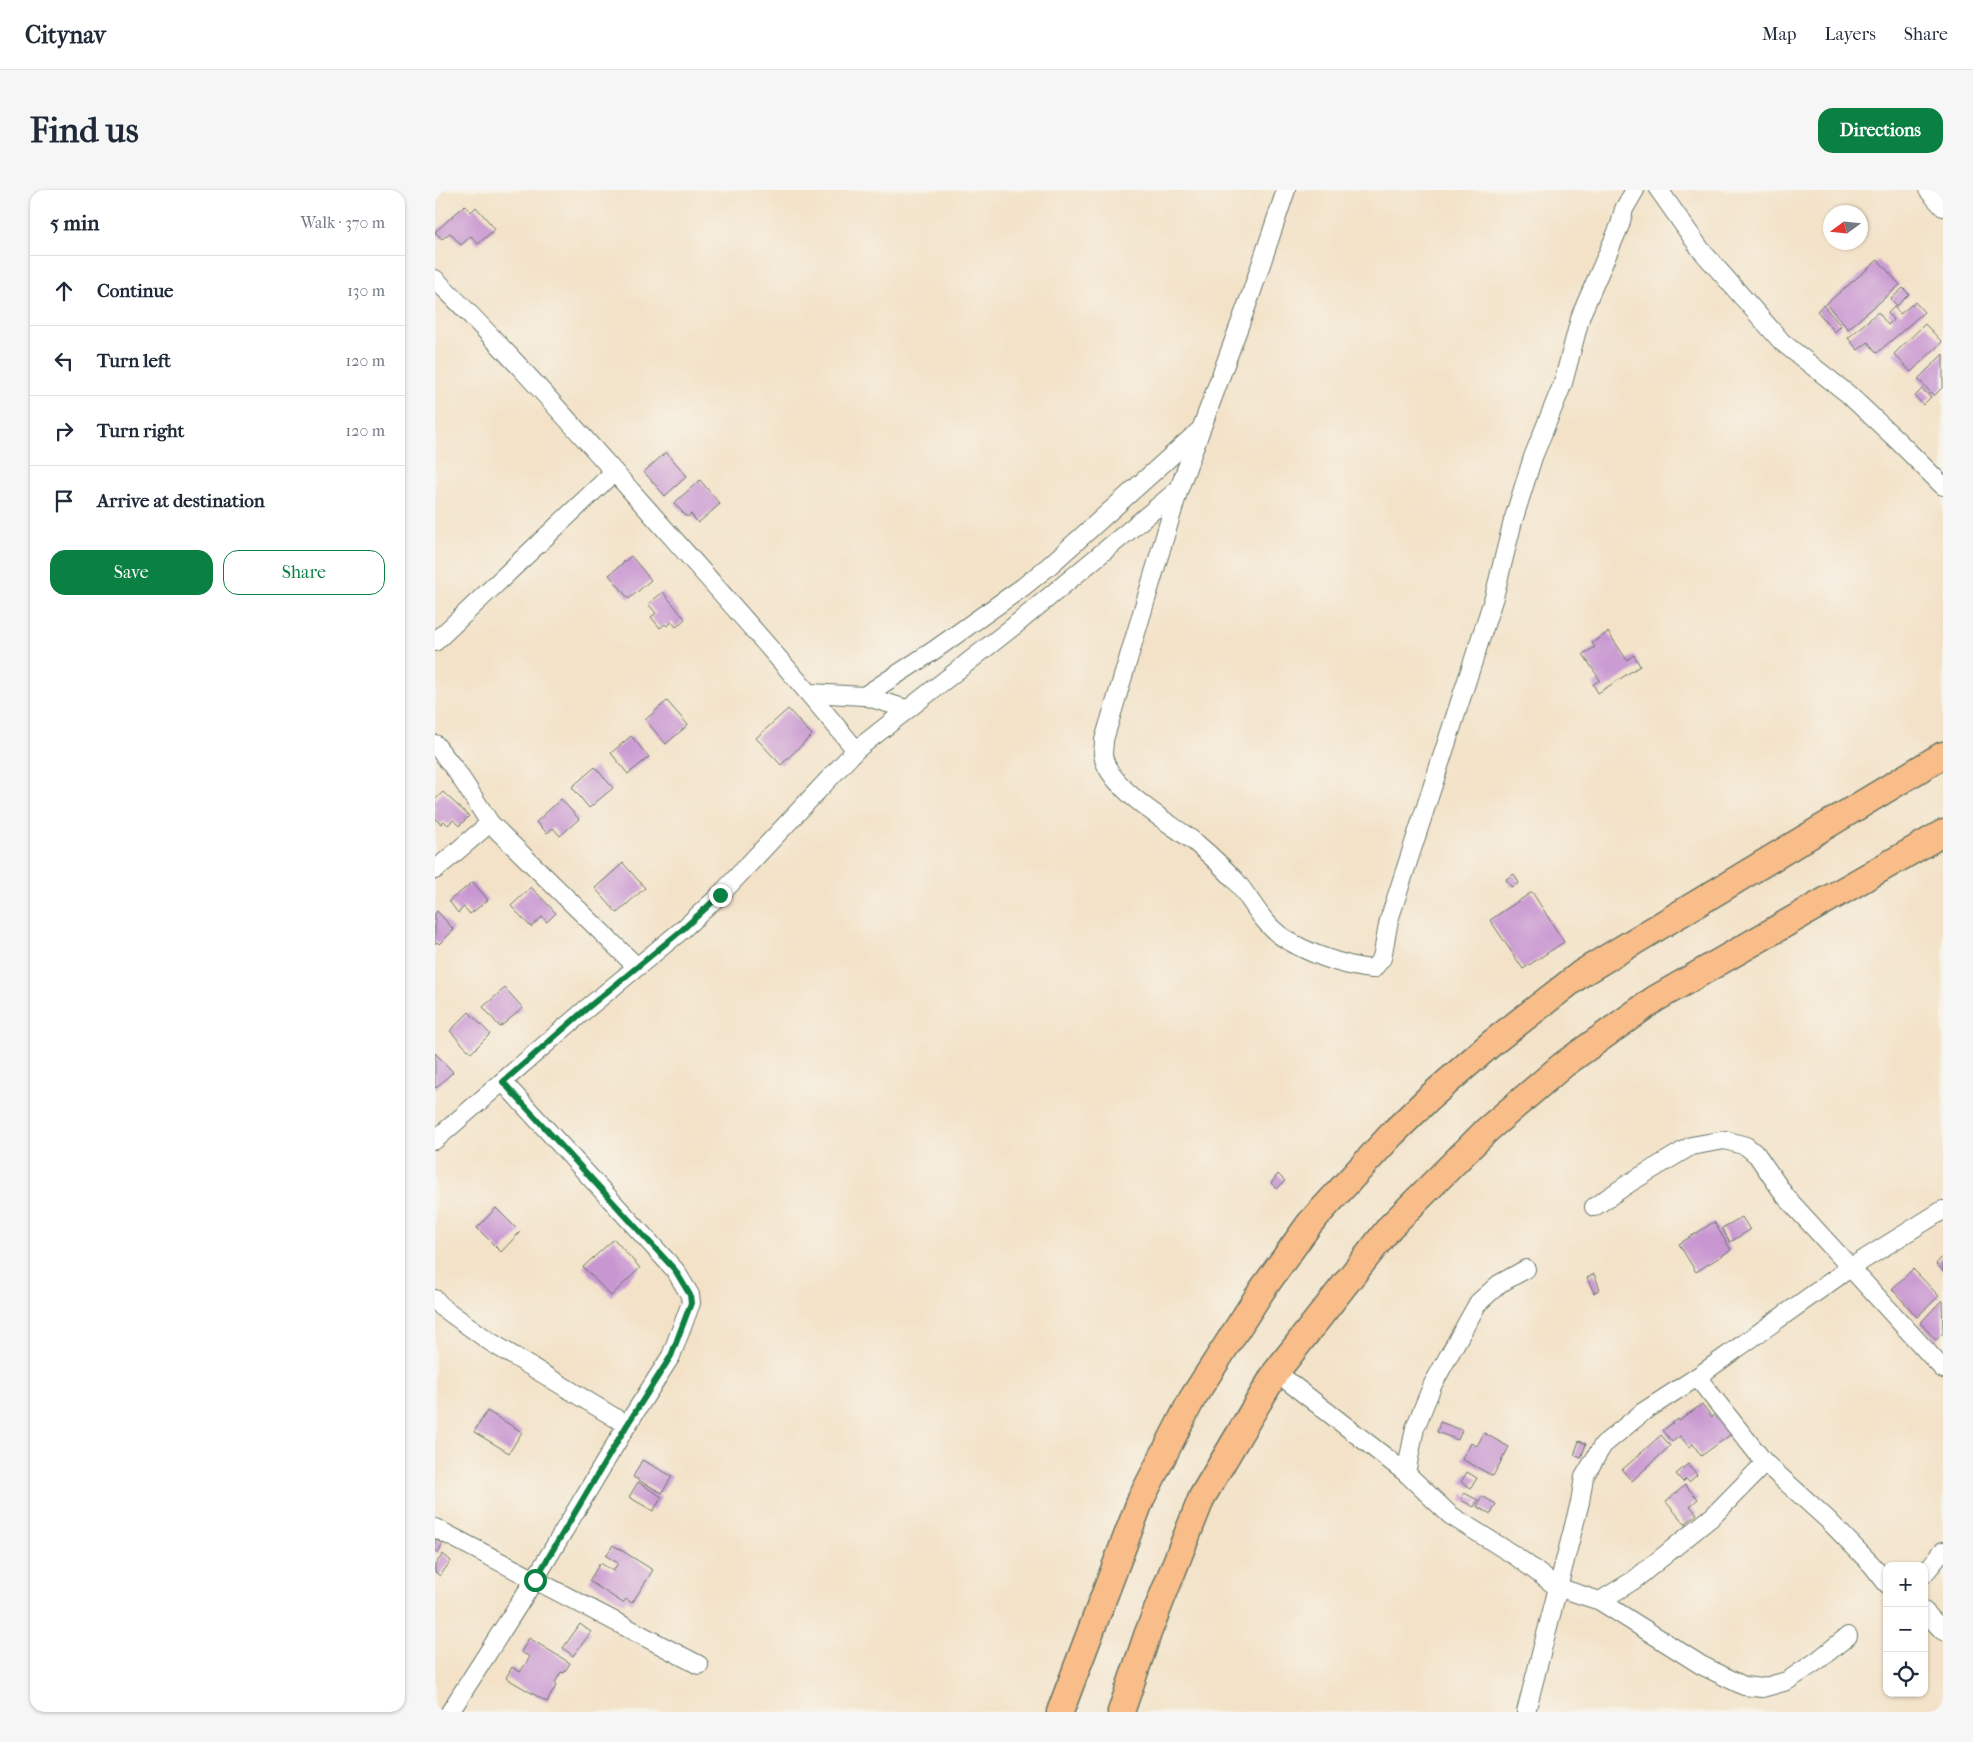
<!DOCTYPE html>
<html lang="en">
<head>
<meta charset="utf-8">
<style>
  body { margin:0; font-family:"IM FELL French Canon",serif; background:#f6f6f7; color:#1f2937 }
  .controls { position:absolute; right:15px; bottom:15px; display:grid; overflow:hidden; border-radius:10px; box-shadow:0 1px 4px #0004 }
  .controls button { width:45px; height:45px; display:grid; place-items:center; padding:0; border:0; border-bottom:1px solid #e0e1e3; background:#fff; color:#1f2937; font:25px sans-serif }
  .compass { position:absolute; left:1388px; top:15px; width:45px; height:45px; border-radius:50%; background:#fff; box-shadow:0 1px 4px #0004; rotate:255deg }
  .stop { position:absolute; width:15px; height:15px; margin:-11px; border:4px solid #0b8043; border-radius:50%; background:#fff }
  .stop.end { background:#0b8043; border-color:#fff; box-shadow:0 1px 5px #0008 }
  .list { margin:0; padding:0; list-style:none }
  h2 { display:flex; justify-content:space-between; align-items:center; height:65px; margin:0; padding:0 20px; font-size:21px }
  h2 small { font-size:16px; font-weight:400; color:#747a83 }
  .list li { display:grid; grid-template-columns:32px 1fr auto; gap:15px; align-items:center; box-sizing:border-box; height:70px; padding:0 20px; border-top:1px solid #e0e1e3 }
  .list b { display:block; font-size:19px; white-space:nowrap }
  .list em { font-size:16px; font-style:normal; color:#747a83 }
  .actions { display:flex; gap:10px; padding:15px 20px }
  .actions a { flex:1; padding:11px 0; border:1px solid #0b8043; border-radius:15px; text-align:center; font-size:18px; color:#0b8043 }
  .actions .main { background:#0b8043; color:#fff }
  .icon { flex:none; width:28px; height:28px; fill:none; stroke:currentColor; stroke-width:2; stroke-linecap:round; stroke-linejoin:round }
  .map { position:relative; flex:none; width:1508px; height:1522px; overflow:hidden; border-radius:15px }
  header { display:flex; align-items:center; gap:30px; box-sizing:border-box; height:70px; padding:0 25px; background:#fff; border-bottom:1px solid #e0e1e3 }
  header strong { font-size:24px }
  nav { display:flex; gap:28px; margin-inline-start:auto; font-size:18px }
  .intro { display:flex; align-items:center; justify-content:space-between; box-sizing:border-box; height:120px; padding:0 30px }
  h1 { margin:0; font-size:35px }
  .button { padding:12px 22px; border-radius:15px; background:#0b8043; color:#fff; font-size:18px; font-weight:700 }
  main { display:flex; gap:30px; padding:0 30px }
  aside { flex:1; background:#fff; border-radius:15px; box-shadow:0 1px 4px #0004 }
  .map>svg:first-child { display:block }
  .building { fill:#c896d1 }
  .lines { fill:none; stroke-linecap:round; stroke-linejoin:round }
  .minor-casing { stroke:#697768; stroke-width:20 }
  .highway-casing { stroke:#697768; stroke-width:29 }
  .minor { stroke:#fff; stroke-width:18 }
  .highway { stroke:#f8bd89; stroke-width:26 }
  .route { stroke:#0b8043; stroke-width:6 }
</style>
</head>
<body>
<header>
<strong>Citynav</strong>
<nav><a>Map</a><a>Layers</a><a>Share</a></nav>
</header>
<div class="intro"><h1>Find us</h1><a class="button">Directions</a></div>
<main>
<aside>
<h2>5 min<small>Walk · 370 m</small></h2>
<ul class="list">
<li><svg class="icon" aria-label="ahead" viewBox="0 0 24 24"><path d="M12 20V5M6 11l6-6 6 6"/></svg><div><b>Continue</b></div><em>130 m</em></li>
<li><svg class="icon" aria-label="left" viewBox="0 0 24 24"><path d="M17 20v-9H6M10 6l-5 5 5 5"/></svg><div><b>Turn left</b></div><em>120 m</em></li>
<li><svg class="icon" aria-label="right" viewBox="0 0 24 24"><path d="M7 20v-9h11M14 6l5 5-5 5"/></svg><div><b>Turn right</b></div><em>120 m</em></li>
<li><svg class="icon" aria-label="arrive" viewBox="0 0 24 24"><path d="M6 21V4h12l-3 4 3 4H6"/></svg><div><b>Arrive at destination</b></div></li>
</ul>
<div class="actions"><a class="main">Save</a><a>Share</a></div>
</aside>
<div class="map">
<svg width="1508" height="1522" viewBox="0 0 1508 1522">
  <rect width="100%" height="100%" fill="#f7f3e8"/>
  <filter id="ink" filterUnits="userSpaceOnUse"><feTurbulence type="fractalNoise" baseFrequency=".02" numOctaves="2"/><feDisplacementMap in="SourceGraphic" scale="10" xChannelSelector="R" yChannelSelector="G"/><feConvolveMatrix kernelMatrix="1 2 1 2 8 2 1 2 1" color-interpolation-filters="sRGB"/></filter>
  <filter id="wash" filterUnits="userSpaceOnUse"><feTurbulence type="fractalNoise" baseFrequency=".0096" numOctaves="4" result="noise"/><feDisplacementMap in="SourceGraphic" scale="20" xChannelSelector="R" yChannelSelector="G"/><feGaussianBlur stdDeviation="1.12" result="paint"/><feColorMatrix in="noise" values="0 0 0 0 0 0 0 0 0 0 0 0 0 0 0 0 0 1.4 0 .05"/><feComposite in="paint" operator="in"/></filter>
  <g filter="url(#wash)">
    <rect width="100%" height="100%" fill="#f3e2c8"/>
    <g id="blocks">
      <g class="building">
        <polygon points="30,15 36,22 41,17 60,39 43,54 36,46 26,55 15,43 7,49 0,42"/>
        <polygon points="1443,70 1465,95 1413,139 1391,114"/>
        <polygon points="1468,98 1474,104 1462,116 1456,109"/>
        <polygon points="1480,112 1489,122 1442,163 1433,152 1423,160 1413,148 1443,122 1453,135 1458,130 1453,123 1459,117 1465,124"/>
        <polygon points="1388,115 1406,136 1400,142 1382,121"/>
        <polygon points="1490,134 1507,152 1476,182 1459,164"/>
        <polygon points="1508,164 1508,197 1499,206 1483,189"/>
        <polygon points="1487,199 1496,207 1488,215 1480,206"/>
        <polygon points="231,262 252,286 230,306 209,282"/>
        <polygon points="265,290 285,314 263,333 256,324 252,327 239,313"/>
        <polygon points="196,366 216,390 194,409 174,385"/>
        <polygon points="228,402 250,429 241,437 237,432 232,436 230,434 225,438 216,427 221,423 213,414"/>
        <polygon points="1173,442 1192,470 1199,465 1205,476 1163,503 1158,494 1165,490 1148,464 1160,457 1157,453"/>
        <polygon points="232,511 253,535 231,554 210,530"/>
        <polygon points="353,519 377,545 346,575 321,548"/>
        <polygon points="196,546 214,567 193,584 176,563"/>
        <polygon points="160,577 178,598 154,618 137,597"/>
        <polygon points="8,602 34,626 24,636 18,630 13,635 9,631 6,634 0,629 0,610"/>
        <polygon points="126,609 144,629 125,646 118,638 112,643 101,632"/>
        <polygon points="188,673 210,698 182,723 160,698"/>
        <polygon points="1079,684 1084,693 1076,697 1071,689"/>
        <polygon points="38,692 53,710 35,724 29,717 23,723 14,711"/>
        <polygon points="96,697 121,723 112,732 107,727 96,737 76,716"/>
        <polygon points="1097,702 1129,752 1088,779 1055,730"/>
        <polygon points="2,721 19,740 4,754 2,752 0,754 0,724"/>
        <polygon points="70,798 88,818 65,837 48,817"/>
        <polygon points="34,822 55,844 36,863 15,841"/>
        <polygon points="0,863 18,882 1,898 0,897"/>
        <polygon points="843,984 850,991 842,999 836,993"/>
        <polygon points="61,1018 85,1042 66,1062 42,1038"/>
        <polygon points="1307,1027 1315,1040 1295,1052 1287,1038"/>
        <polygon points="1279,1032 1296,1060 1261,1082 1244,1054"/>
        <polygon points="179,1049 205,1078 176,1106 148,1077"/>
        <polygon points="1507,1067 1508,1069 1508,1081 1501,1074"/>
        <polygon points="1478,1079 1504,1106 1482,1127 1457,1099"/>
        <polygon points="1159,1084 1165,1099 1159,1103 1152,1088"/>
        <polygon points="1507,1110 1508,1143 1501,1150 1485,1133"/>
        <polygon points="1267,1214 1277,1227 1283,1222 1298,1243 1266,1266 1258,1254 1254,1257 1245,1246 1237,1252 1228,1240 1243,1229 1244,1231"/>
        <polygon points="52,1221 87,1242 74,1263 39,1242"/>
        <polygon points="1005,1232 1027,1240 1023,1250 1002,1242"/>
        <polygon points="1049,1243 1074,1257 1058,1286 1027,1269 1036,1253 1042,1256"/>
        <polygon points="1226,1245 1235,1256 1197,1291 1187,1280"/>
        <polygon points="1144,1251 1151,1254 1146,1268 1139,1265"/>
        <polygon points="207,1270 237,1286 227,1303 198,1287"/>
        <polygon points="1253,1274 1262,1285 1254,1292 1251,1289 1248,1292 1241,1284"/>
        <polygon points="1032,1282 1042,1288 1036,1298 1026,1292"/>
        <polygon points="203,1292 227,1307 218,1321 194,1307"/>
        <polygon points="1250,1295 1263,1309 1255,1316 1262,1324 1250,1334 1231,1312"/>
        <polygon points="1029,1303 1043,1310 1039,1317 1026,1310"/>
        <polygon points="1047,1306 1061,1314 1056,1324 1042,1317"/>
        <polygon points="0,1349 8,1353 3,1363 0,1361"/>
        <polygon points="178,1355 218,1380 197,1413 191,1409 188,1413 154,1391 165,1373 178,1381 183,1373 171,1366"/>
        <polygon points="8,1364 16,1371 5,1386 0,1382 0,1375"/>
        <polygon points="145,1434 156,1442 138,1466 128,1458"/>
        <polygon points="94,1448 135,1473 129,1483 126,1482 120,1493 122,1494 112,1512 71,1488 77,1477 85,1482 95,1467 86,1462"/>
      </g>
    </g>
  </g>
  <g filter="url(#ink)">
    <use href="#blocks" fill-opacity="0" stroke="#697768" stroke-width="1"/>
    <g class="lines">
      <defs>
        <g id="minor">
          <path d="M851 0 816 104 744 299 669 550C669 555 668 560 668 565 673 599 736 633 761 653 774 664 788 677 800 690 815 707 826 732 846 746 869 762 910 777 938 779L947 768 954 730 1059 407 1078 331 1098 267 1128 193 1146 125 1185 35 1189 19 1200 0"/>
          <polyline points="1224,0 1266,60 1347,152 1413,204 1463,251 1508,296"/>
          <polyline points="1493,0 1508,17"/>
          <path d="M0 89C69 157 133 230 198 303 273 388 349 472 421 560L579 436 744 299"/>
          <polyline points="0,452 179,282"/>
          <polyline points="374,503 429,506 472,519"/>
          <polyline points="429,506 498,461 588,397 614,376 765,240"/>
          <polyline points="0,554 22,582 55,633 202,777"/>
          <polyline points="0,680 55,633"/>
          <polyline points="0,950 150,820 247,740 285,705 421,560"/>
          <polyline points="1159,1017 1196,992 1256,956 1290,950 1311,956 1322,965 1351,1007 1508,1179"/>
          <polyline points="1091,1079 1064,1094 1043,1113 998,1194 980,1238 971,1283 1015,1325 1082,1367 1122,1397 1165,1411 1266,1475 1309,1496 1327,1498 1352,1491 1382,1471 1413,1446"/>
          <polyline points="0,1109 7,1117 54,1151 192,1235"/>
          <polyline points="841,1182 971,1283"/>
          <polyline points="1262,1187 1330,1273 1392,1329 1437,1375 1452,1394"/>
          <polyline points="0,1338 264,1475"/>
          <polyline points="1489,1384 1508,1361"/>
          <polyline points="1165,1411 1199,1390 1278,1326 1330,1273"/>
          <polyline points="1489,1421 1508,1441"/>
          <polyline points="15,1522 100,1389 192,1235 236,1166 256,1113 255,1105 240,1080 68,892"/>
          <polyline points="1091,1522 1145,1312 1149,1287 1168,1255 1208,1222 1262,1187 1415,1078 1508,1020"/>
        </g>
        <g id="highway">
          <polyline points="625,1522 706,1309 757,1209 827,1100 875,1033 957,944 994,908 1057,853 1147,783 1508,565"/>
          <polyline points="686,1522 713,1443 767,1307 841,1182 955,1037 1052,940 1128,875 1220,809 1508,643"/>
        </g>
      </defs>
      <use href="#minor" class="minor-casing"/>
      <use href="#highway" class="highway-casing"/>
      <use href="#minor" class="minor"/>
      <use href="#highway" class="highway"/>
    </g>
  </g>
  <g class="lines" filter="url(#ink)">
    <polyline class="route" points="100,1390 192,1235 236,1166 256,1113 255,1105 240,1080 68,892 150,820 247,740 285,705"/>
  </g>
</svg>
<div class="controls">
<button>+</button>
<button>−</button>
<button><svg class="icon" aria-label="locate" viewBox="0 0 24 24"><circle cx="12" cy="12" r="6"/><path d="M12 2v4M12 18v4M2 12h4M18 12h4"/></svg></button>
</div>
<svg class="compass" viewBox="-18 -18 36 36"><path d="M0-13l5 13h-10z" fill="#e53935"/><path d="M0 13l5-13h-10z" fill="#747a83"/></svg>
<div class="stop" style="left:100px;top:1390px"></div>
<div class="stop end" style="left:285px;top:705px"></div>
</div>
</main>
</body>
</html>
